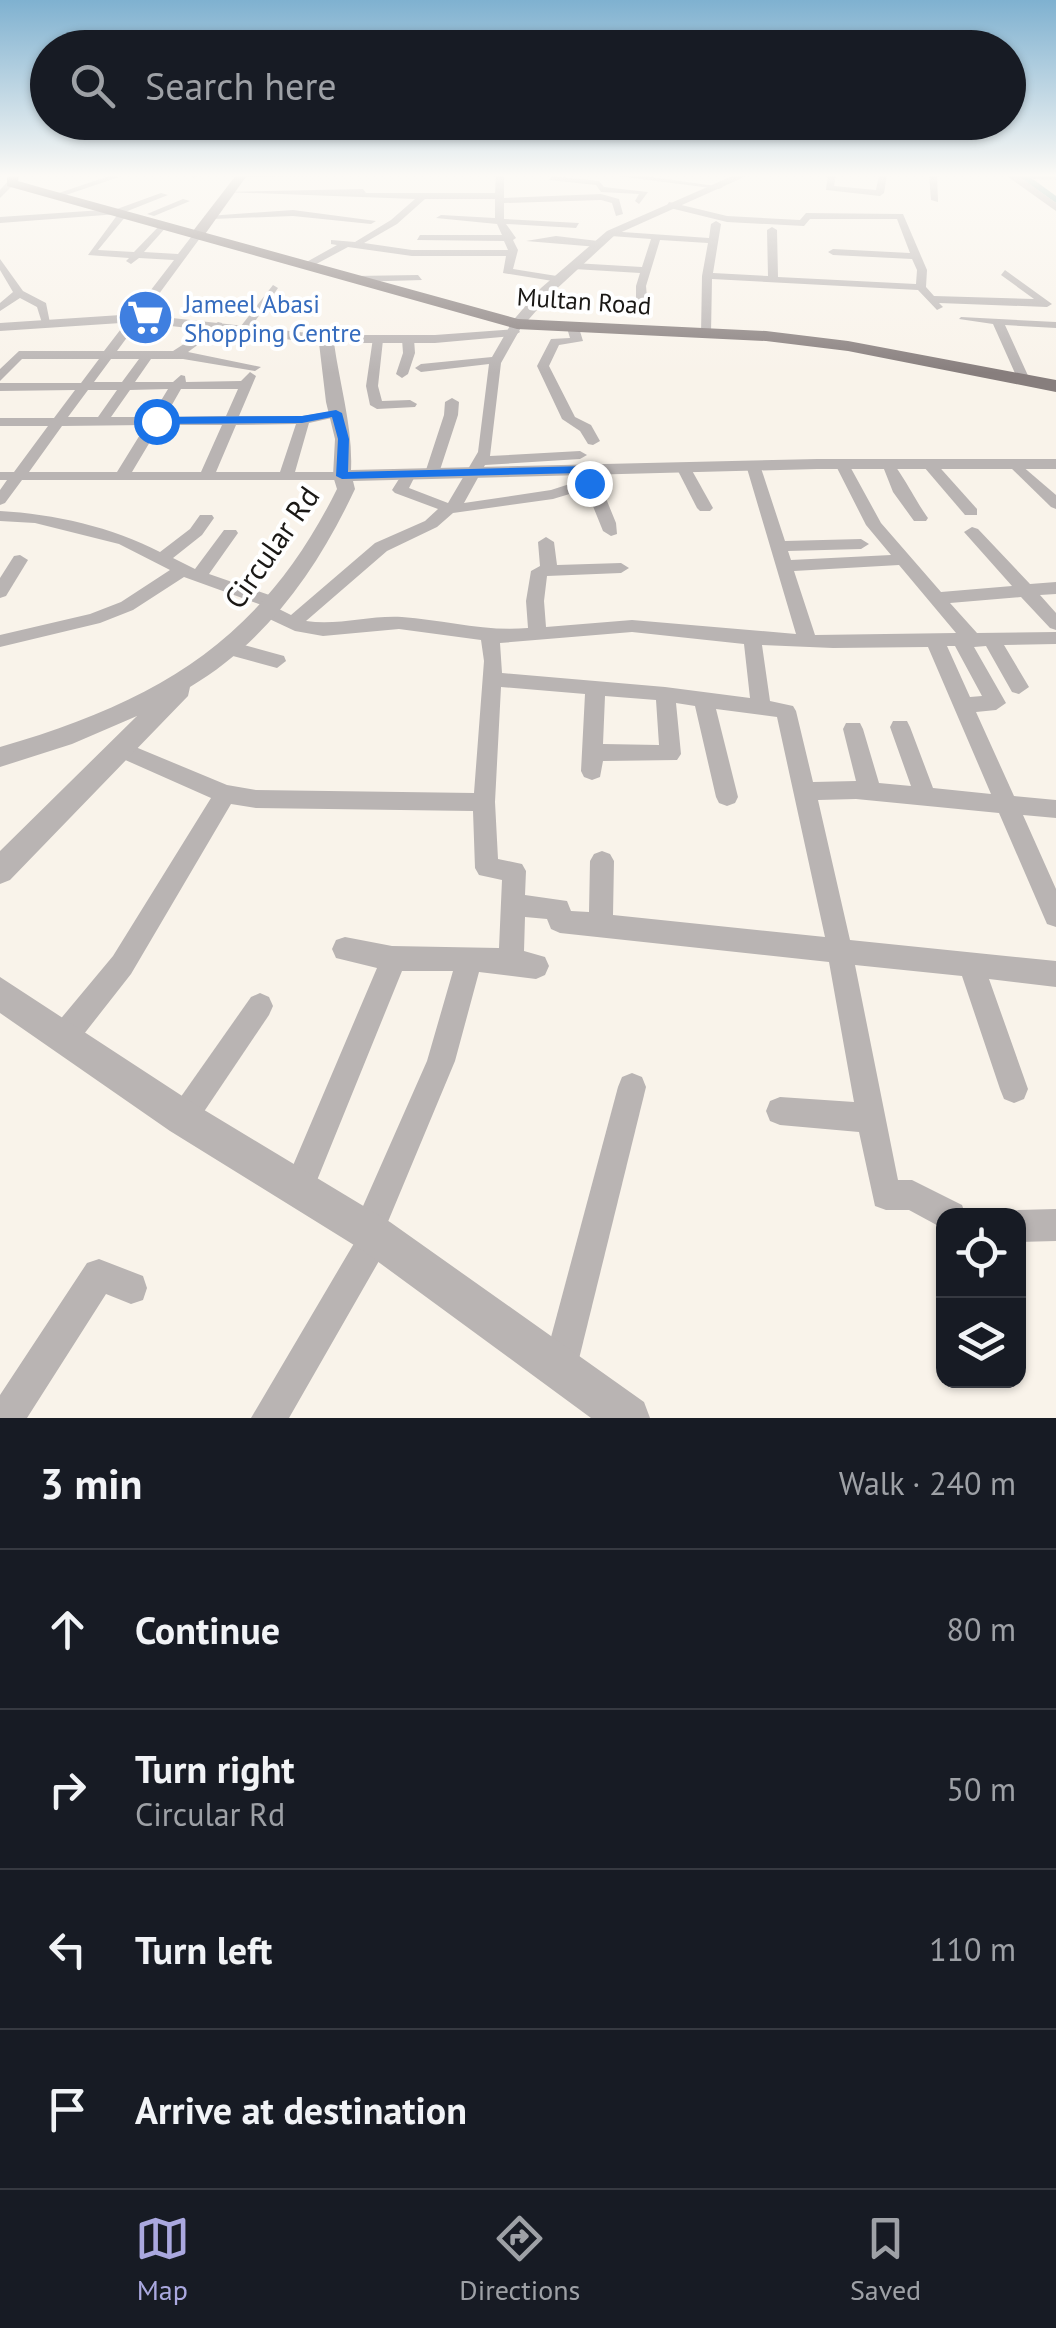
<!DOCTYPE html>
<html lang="en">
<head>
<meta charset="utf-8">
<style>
  body { margin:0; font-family:"PT Sans",sans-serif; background:#242831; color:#f1f3f6 }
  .controls { position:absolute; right:30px; bottom:30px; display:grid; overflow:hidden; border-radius:20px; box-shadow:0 2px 8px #0004 }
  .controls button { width:90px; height:90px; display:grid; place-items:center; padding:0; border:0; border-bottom:2px solid #363941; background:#171b24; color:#f1f3f6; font:50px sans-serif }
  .stop { position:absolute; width:30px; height:30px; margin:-22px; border:8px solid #1a73e8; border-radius:50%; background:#fff }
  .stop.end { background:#1a73e8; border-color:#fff; box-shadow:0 2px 10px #0008 }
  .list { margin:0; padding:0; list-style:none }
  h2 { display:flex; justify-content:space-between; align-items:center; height:130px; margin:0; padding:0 40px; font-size:42px }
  h2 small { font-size:32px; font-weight:400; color:#9ea1a6 }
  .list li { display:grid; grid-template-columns:65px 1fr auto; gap:30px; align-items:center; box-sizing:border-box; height:160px; padding:0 40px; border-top:2px solid #363941 }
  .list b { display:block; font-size:38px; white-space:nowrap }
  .list p { margin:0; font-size:32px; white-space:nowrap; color:#9ea1a6 }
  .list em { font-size:32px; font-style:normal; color:#9ea1a6 }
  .icon { flex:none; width:55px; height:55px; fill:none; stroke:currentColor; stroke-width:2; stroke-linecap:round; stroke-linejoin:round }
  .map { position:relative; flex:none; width:1056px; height:1418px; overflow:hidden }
  .search { position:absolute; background:#171b24; box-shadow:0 2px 8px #0004; left:30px; right:30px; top:30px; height:110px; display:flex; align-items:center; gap:25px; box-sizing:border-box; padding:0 35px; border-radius:55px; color:#9ea1a6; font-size:38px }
  .sheet { height:770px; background:#171b24 }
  nav { display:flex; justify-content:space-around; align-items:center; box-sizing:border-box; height:140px; border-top:2px solid #363941; background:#171b24; font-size:28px; color:#9ea1a6 }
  nav a { display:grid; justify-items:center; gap:5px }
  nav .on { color:#aaa8df }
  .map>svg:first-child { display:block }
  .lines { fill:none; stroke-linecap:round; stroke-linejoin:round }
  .canal { fill:#82adac; fill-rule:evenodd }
  .minor { fill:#b9b4b3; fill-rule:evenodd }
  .tertiary { fill:#b9b4b3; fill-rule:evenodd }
  .secondary { fill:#9c9493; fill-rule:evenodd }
  .primary { fill:#877e7d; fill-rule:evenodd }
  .route { fill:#1a73e8 }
  .labels { text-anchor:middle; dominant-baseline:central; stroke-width:8; stroke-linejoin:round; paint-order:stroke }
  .far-street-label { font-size:25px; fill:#1a1815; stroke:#fff }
  .far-shop-label { font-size:25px; fill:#366cbe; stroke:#fff; text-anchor:start }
  .street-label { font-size:30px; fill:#1a1815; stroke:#fff }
</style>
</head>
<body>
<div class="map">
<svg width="1056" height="1418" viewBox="0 0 1056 1418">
  <rect width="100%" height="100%" fill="#f9f3ea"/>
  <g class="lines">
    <polygon class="canal" points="1015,174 1026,174 1056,196 1056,203"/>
    <g class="minor">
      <polygon points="191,174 199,174 194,178"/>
      <polygon points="254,174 494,174 237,177"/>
      <path d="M496 174H504V198L601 194 619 199 623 214 616 216 612 203 601 200 504 203V219L579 223 576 228 506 224 516 238 513 240 518 250 513 269 563 277V281L559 282 503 273 506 256H412L348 247 307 269 303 264 337 245 331 244V240L355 242 391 220 415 199 225 192 363 189 366 193H495ZM425 199H495V218L441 215 436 218 497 224 502 235H420L417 240 504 241 508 250H412L364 243 397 224Z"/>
      <polygon points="601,174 630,174 723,187 719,189"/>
      <polygon points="828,174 836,174 834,186 876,190 879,174 887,174 884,193 880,196 826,190"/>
      <polygon points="929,174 937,174 938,202 931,200"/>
      <polygon points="112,175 119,177 57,198 50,196"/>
      <polygon points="1029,175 1056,176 1056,180 1032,179"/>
      <polygon points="552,176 599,181 604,187 648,192 639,204 635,201 639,194 601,192 596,185 549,180"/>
      <polygon points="8,181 15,183 0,198 0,190"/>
      <path d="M161 193 168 195 125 212 126 216 98 250 134 252 163 222 168 225 144 252 178 254 195 232 203 234 117 351H173L218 322 222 323V327L188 352 261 367 255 371 183 359H151L135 382H173L181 375 185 376 186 382 241 381 250 372 256 376 239 416H302L341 410V416L309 423 295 472H342L349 476 342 480H22L5 503 0 505V490L7 480H0V472H14L48 426H0V418H54L75 390 0 391V383H81L99 359H22L0 381V369L19 351H104L174 260 139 258 131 264 126 261 129 258 88 255 118 214 0 223V217L117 209ZM111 359H139L122 382H94ZM168 389 151 417H111L130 390ZM181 389H238L226 416 165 417ZM88 390H117L98 417H68ZM296 424 280 472H216L236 425ZM146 425 117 472H29L62 426ZM160 425H222L201 472H132Z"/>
      <polygon points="183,199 190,201 154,216 147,214"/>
      <polygon points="669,202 727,216 800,220 806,213 903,214 927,270 926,287 934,296 1034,299 1001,275 1005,270 1052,304 1047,307 939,303 943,307 937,310 918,290 712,279 711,333 701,335 702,276 708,243 660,240 646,286 648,308 642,311 636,308 636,286 640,273 574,269 569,266 574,263 642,267 651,239 611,236 608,231 709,238 711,224 716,221 721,224 713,273 768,276 767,230 772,227 777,230 778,277 916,284 917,270 912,259 833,255 828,252 833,249 910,253 897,219 810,219 804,226 727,222 666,207"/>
      <polygon points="293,210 376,221 371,224 293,216 212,219 208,216"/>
      <polygon points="556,236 598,241 603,244 598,247 526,241"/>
      <polygon points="0,259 23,291 46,303 50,323 42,323 37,307 20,298 0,311 0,303 13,292 0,270"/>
      <polygon points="418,275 422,280 354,282 349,279 354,276"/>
      <polygon points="273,285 278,288 249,330 241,330 241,326"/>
      <polygon points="961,317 1056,322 1056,328 1005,325 1030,380 1024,384 1018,380 993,324 959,319"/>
      <path d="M517 321 523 324 501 363 490 456 580 451 587 455 580 459 485 465 464 503 551 490 582 480 580 469 587 465 594 469 616 523 617 534 611 536 603 531 586 489 553 499 453 513 437 527 387 551 306 621C338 626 370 615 402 617 444 620 485 632 528 628L526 601 531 571 540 566 538 542 546 537 554 542 557 565 621 563 629 568 621 573 547 576 544 601 546 627 632 620 796 634 746 465 753 461 760 465 785 541 861 539 869 544 861 549 788 551 791 560 891 555 866 525 835 464 847 461 881 523 941 592 1012 586 964 532 972 527 978 529 1030 584 1056 582V594L1040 595 1056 613V630L1050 628 1021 597 950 603 977 633 1056 632V644L1004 645 1029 687 1019 694 1012 692 986 646 974 647 1006 703 996 710 976 712 1014 796 1056 800V818L1023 815 1056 889V927L1047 924 999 813 856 799 818 800 850 940 1056 961V987L989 979 1028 1089 1024 1099 1014 1103 1004 1099 1000 1089 962 976 855 965 898 1180H912L962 1205 966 1216H944V1229L909 1210H886L875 1206 859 1132 780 1125 770 1121 766 1111 770 1101 780 1097 854 1102 829 962 560 933 551 929 547 919 525 917 524 951 545 957 549 966 545 975 536 979 479 972 455 1061 387 1224 392 1236 387 1247 289 1418H251L356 1240 352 1231 427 1061 453 971H402L309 1200 298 1204 287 1200 283 1189 377 968 336 958 332 949 336 940 345 937 392 946 499 948 502 880 479 875 475 868 473 811 256 808 231 804 131 974 73 1048 63 1052 53 1048 49 1038 53 1028 113 956 211 798 114 755 111 749 114 743 121 741 227 785 256 790 474 793 484 661 481 640 399 629 323 636 295 631 263 616 260 612 267 607 184 577 133 610 100 623 0 647V635L90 614 121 602 170 570 119 544 35 523 0 521V511C54 514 112 527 160 552L190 529 200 515H212L214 518 202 535 173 558 195 569 224 530H236L238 533 209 574 281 599 284 603 277 608 291 615 375 543 425 521 438 509 395 493 392 490 404 471H414L416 474 409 488 448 503 478 452 489 364 421 372 415 368 421 364 492 357 511 324ZM899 565 956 633 815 635 794 571ZM632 632 744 644 750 698 665 687 502 673 500 643ZM762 645 833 648 928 647 991 794 933 788 910 727 907 721H893L890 727 911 786 879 783 863 729 860 723H846L843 729 856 781 813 782 796 711 793 706 770 701ZM947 646H955L982 696 970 697ZM501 687 585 694 581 771 584 777 592 780 600 777 603 761 677 760 681 754 676 703 695 706 716 797 719 803 727 806 735 803 738 797 716 709 777 717 825 937 613 915 614 861 610 854 602 851 594 854 590 861 589 912 571 911 567 901 525 895 526 871 522 864 498 859 495 802ZM605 696 656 700 659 745 603 744Z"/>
      <polygon points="573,325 579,328 583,341 559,345 549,366 575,417 591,425 600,441 593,445 588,444 580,431 562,419 537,366 551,339 570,338 567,328"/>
      <polygon points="408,335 414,339 415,353 408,374 402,378 396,374 403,353 402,339"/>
      <polygon points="373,338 383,340 378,386 382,401 410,400 417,404 415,407 377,409 370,405 366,386"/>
      <polygon points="452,398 459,402 458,415 439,473 437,476 427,476 425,473 444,415 445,402"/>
      <path d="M889 460C898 465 918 505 928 518L926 521H914L893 492 882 464Z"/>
      <polygon points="929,460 934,461 977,509 977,515 965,515 924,467 922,464"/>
      <polygon points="1015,460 1056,495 1056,509 1051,507 1010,467 1008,464"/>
      <polygon points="683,463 690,467 713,508 710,511 700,511 697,508 676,467"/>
      <polygon points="20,555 28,560 6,596 0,598 0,578 14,556"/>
      <polygon points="229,641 284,656 286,661 277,668 222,653 220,648"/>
      <polygon points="260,993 269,997 273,1006 269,1015 193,1128 183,1133 173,1128 168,1118 173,1108 251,997"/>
      <polygon points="632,1073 642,1077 646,1087 577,1367 572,1379 560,1384 548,1379 543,1367 618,1087 622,1077"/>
      <polygon points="1056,1209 1056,1241 1018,1242 1018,1216 1007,1216 1018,1210"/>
      <polygon points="99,1259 143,1276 147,1288 143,1300 131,1304 106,1294 27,1418 0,1418 0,1395 87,1263"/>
    </g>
    <g class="tertiary">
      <polygon points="737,174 751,174 615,235 551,294 522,327 510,324 541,288 607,231"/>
      <polygon points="1004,174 1016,174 1056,203 1056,211"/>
      <path d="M136 314 326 335H435L518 329 520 332 513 336 435 343H334C340 386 353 428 351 470L817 459H1056V469H817L353 481 355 489C317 570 267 641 190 687L188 696 10 880 0 884V851L137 716 72 744 0 767V747C159 701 262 640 337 489L333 476 335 439 326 402 319 343 136 322 0 331V323Z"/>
      <polygon points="0,977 196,1105 390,1222 644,1402 650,1418 591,1418 362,1250 170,1131 0,1013"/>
    </g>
    <polygon class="secondary" points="237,174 248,174 203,237 193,237 193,231"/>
    <polygon class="primary" points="7,174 19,174 18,181 46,189 518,319 766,331 848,341 1056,380 1056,392 848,351 766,341 517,329 7,186"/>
  </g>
  <linearGradient id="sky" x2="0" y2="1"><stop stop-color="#7fb1d0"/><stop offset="0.47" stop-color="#fcfaf6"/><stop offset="1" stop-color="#fcfaf6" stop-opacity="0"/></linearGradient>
  <rect width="1056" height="373" fill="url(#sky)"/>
  <polygon class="route" points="336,410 342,413 349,439 348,472 587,466 593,469 595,483 585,485 582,473 342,479 336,476 338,439 332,417 302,423 156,424 151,421 156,417 302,416"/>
  <defs>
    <symbol id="supermarket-disc" viewBox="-11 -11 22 22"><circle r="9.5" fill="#3f7fe0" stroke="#fff"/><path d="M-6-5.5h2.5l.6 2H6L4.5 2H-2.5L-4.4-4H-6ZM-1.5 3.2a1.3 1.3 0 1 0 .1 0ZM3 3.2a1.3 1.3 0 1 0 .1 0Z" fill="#fff"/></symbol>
  </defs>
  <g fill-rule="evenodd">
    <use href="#supermarket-disc" x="114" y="286" width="63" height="63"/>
  </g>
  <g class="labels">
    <g class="far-street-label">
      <text transform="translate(584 301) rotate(4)">Multan Road</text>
    </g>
    <g class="far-shop-label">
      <text x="184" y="304">Jameel Abasi<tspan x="184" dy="29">Shopping Centre</tspan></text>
    </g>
    <g class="street-label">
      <text transform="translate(271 547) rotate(-55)">Circular Rd</text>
    </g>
  </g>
</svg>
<div class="controls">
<button><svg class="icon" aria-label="locate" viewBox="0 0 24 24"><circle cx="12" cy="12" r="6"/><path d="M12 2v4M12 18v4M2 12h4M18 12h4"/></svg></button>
<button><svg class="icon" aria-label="layers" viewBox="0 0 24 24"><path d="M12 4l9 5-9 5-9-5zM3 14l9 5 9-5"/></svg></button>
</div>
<div class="stop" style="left:156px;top:421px"></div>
<div class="stop end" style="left:589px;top:483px"></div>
<div class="search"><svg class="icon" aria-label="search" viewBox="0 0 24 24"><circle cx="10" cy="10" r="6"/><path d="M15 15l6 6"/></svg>Search here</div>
</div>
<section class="sheet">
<h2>3 min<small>Walk · 240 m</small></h2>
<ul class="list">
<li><svg class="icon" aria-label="ahead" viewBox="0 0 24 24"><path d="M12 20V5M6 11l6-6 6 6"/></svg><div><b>Continue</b></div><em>80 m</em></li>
<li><svg class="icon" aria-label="right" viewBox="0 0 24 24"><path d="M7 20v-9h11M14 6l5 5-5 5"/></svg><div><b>Turn right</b><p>Circular Rd</p></div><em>50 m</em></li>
<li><svg class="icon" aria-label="left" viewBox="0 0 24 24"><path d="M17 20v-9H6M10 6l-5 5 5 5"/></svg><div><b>Turn left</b></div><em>110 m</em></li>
<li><svg class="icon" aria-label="arrive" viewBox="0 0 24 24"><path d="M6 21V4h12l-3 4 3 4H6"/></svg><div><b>Arrive at destination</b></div></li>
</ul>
</section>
<nav>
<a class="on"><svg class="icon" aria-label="map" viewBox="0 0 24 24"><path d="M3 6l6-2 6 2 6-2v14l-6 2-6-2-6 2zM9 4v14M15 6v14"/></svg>Map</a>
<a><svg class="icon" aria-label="directions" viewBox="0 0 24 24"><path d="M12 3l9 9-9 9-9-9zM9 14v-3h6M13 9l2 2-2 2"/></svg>Directions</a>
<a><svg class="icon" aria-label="saved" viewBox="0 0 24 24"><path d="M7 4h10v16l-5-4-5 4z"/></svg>Saved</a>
</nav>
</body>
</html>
